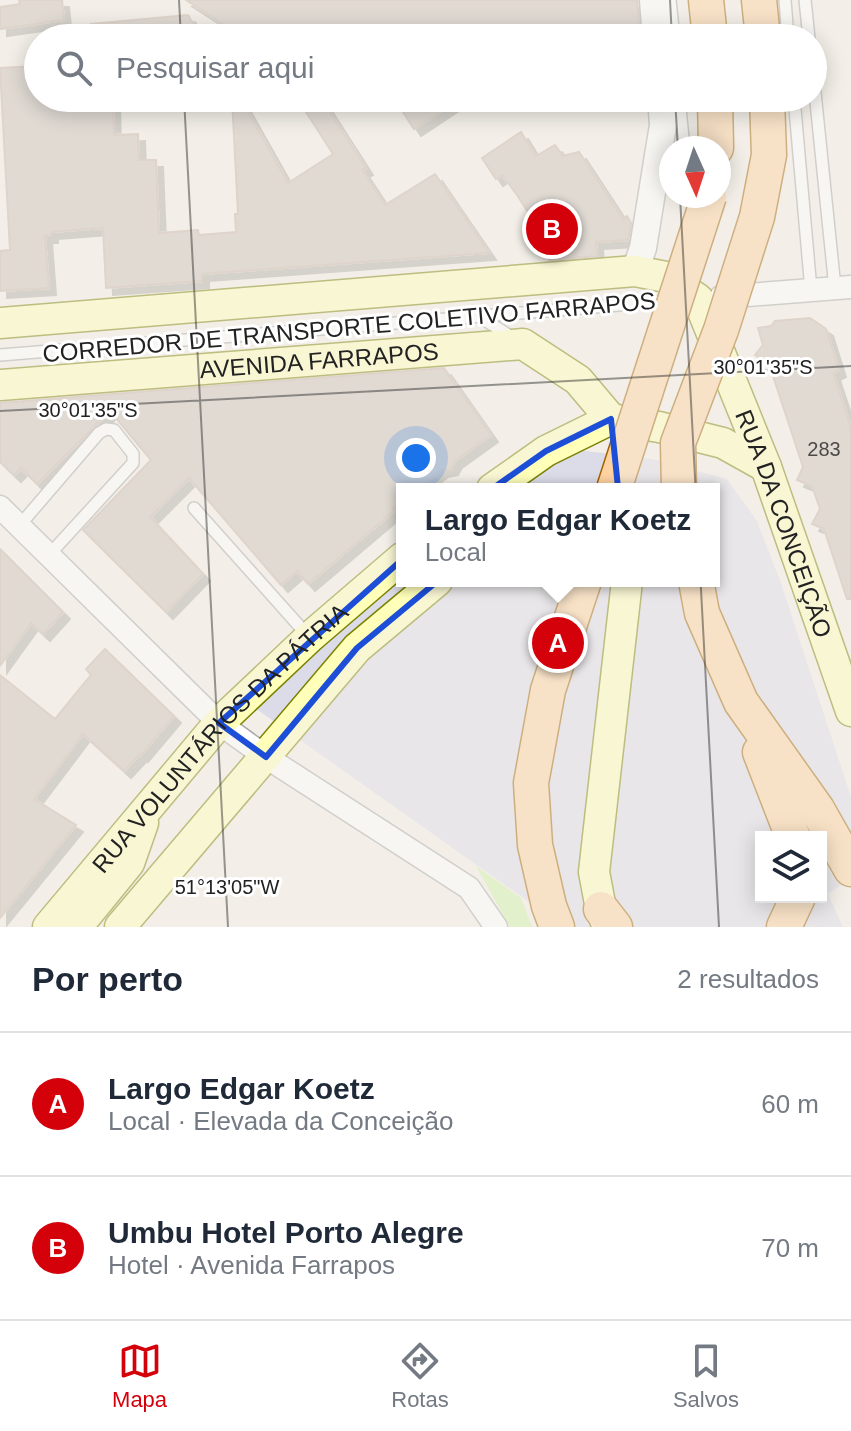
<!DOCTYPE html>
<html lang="pt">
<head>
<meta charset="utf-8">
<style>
  body { margin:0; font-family:Arial,sans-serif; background:#f6f6f7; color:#1f2937 }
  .controls { position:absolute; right:24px; bottom:24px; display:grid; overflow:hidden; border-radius:0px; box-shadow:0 4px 20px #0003 }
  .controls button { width:72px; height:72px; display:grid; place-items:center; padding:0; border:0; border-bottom:2px solid #e0e1e3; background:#fff; color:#1f2937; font:40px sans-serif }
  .compass { position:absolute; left:659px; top:136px; width:72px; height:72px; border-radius:50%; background:#fff; box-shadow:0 4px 20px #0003; rotate:177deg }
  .you { position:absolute; left:416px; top:458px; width:28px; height:28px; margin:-20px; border:6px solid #fff; border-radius:50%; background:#1a73e8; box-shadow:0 0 0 12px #1a73e833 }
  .badge { display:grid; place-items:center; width:52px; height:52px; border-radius:50%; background:#d4000a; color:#fff; font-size:26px; font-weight:700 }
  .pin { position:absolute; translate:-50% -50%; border:4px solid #fff; box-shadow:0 2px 8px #0006 }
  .popup { position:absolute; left:396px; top:483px; width:324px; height:104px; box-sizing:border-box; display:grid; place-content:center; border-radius:0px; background:#fff; filter:drop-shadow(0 2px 6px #0005); font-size:26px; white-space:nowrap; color:#747a83 }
  .popup b { font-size:30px; color:#1f2937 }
  .popup::after { content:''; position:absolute; left:50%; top:100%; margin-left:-16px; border:16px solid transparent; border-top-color:#fff }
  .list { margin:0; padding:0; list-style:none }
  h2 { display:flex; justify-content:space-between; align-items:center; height:104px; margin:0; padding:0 32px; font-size:34px }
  h2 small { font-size:26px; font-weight:400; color:#747a83 }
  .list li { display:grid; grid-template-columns:52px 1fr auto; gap:24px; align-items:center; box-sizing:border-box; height:144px; padding:0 32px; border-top:2px solid #e0e1e3 }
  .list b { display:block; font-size:30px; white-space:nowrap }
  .list p { margin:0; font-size:26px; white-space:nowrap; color:#747a83 }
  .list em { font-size:26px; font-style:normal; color:#747a83 }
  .icon { flex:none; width:44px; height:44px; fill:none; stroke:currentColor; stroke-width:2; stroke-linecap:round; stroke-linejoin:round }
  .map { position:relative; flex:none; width:851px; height:927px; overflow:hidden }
  .search { position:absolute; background:#fff; box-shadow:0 4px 20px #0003; left:24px; right:24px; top:24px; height:88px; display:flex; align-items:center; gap:20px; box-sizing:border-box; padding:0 28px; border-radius:44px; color:#747a83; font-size:30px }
  .sheet { height:392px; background:#fff }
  nav { display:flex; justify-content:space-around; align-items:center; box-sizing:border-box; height:112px; border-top:2px solid #e0e1e3; background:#fff; font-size:22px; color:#747a83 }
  nav a { display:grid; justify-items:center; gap:4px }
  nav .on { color:#d4000a }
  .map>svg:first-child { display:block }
  .grass { fill:#d0f1aa }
  .plaza { fill:#dcdce9; fill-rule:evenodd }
  .building { fill:#cbc1ba; stroke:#c6b4a8; stroke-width:2; filter:url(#shadow) }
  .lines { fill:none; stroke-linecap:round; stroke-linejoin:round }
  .service-casing { stroke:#a9a9a9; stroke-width:14 }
  .minor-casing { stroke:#a9a9a9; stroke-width:25 }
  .tertiary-casing { stroke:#a9a9a9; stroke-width:29 }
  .secondary-casing { stroke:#7a8200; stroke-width:33 }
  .primary-casing { stroke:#a06300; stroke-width:37 }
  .service { stroke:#fff; stroke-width:11 }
  .minor { stroke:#fff; stroke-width:22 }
  .tertiary { stroke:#fff; stroke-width:26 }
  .secondary { stroke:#ffffba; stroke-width:30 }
  .primary { stroke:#ffd2a1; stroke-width:34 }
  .primary-bridge-casing { stroke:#a06300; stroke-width:37; stroke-linecap:butt }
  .primary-bridge { stroke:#ffd2a1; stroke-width:34 }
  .marked { fill:none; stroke:#1d4ed8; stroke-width:6; stroke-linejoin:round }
  .ticks { fill:none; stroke:#222; stroke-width:2; stroke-opacity:0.45 }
  .labels { text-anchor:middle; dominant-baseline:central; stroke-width:6; stroke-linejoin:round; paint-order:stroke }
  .number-label { font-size:20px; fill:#4c4a48 }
  .street-label { font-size:24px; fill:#222; stroke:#fff }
  .ticks-label { font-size:20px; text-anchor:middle; fill:#222; stroke:#fff; stroke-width:6; stroke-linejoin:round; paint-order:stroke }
</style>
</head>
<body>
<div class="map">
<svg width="851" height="927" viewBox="0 0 851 927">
  <defs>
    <filter id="shadow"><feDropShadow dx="7" dy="7" stdDeviation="0" flood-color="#0004"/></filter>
  </defs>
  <rect width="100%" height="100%" fill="#f3efe8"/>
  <polygon class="grass" points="476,866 521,898 532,927 510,927"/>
  <path class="plaza" d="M569 449 652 459 727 479 757 521 781 583 851 797V879L828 894 843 927H564L248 703 402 567V581H714V489H506ZM761 837H821V897H761Z"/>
  <g class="building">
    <polygon points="19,0 62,0 64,20 0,29 0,7 20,4"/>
    <polygon points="186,0 637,0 640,38 245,38"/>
    <polygon points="188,15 201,38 92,38 91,24"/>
    <polygon points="38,66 38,98 113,98 114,135 138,134 139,160 156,160 159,233 198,230 199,235 236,232 235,214 238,214 232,98 240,98 288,183 333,154 297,98 321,98 366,168 362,170 385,205 435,174 489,253 202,274 202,281 106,288 103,228 51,232 51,236 45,236 49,288 0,291 0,251 10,250 0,68"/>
    <polygon points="394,98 461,98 414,129"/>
    <polygon points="521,132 536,156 555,145 563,156 579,152 623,219 627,216 631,223 628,240 596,242 597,256 549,260 538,243 545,239 517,195 502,175 496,179 482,158"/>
    <polygon points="810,318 826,329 839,370 833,373 851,428 851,599 847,599 824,529 812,524 820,509 812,486 797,480 803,467 769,364 755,355 763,345 758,328 771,326 775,321"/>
    <polygon points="444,368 491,435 455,461 451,468 441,470 417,489 402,489 402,500 392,508 394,511 308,584 297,571 281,585 189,478 150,517 203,574 166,612 83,530 151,460 110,411 37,484 21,468 14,475 0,462 0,403"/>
    <polygon points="0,549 63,612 43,634 31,623 0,666"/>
    <polygon points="105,649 174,716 141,755 140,754 124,771 83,734 34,799 76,825 0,918 0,675 55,719 91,675 86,669"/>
  </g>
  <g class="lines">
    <defs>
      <g id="service">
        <polyline points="670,0 674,38"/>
        <polyline points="785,0 788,38"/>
        <polyline points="805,0 809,38"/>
        <polyline points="813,73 835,288"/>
        <polyline points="679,98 684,148"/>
        <polyline points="794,98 811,290"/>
        <polyline points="477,315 513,338"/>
        <polyline points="0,355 669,301"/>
        <polyline points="194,508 309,637"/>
        <polyline points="19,526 99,433 106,429 114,430 133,454 133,463 49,555"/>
      </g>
      <g id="minor">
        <polyline points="721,297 851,287"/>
        <polyline points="0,507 219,723 266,757 469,888 496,927"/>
      </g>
      <g id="tertiary">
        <polyline points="653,0 656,38"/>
        <polyline points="635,271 643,248 663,125 661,98"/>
      </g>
      <g id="secondary">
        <path id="s1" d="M0 323 635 271 666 277 698 299 766 467 851 711"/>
        <path id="s2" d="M0 385 523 344 578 380 611 419"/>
        <polyline points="492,489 546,451 611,419 659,427 723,443 766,467"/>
        <path id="s3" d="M48 927 219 723 310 637 402 558"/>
        <polyline points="77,927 129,863 143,823"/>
        <polyline points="120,927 357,648 437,581"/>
        <polyline points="608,927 601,909 594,872 627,581"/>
      </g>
      <g id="primary">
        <polyline points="706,0 710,38"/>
        <polyline points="759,0 763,38"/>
        <polyline points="715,98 716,148"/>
        <polyline points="696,581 702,613 741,702 817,809 851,869"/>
        <polyline points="760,752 793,837"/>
        <polyline points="601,909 615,927"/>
        <polyline points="557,927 549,906 535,845 531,783 548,690 584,581"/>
        <polyline points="784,927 798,897"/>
      </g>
    </defs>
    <use href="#service" class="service-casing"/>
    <use href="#minor" class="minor-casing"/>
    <use href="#tertiary" class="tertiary-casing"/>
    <use href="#secondary" class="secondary-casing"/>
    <use href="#primary" class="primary-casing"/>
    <use href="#service" class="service"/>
    <use href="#minor" class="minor"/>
    <use href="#tertiary" class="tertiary"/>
    <use href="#secondary" class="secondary"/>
    <use href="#primary" class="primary"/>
    <defs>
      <g id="primary-bridge">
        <polyline points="614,489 709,196"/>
        <polyline points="679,489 678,443 721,330 757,217 769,155 767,98"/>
      </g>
    </defs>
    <use href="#primary-bridge" class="primary-bridge-casing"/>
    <use href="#primary-bridge" class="primary-bridge"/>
  </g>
  <path d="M0 0H851V927H0ZM611 419 627 576 601 555 562 543 524 540 464 559 357 648 266 757 219 723 442 524 546 451Z" fill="#f3efe8" fill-opacity=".55" fill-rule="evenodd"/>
  <path class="marked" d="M611 419 627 576 601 555 562 543 524 540 464 559 357 648 266 757 219 723 442 524 546 451Z"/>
  <path class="ticks" d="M179 0 181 38M670 0 672 38M184 98 228 927M675 98 678 148M680 196 719 927M0 411 851 366"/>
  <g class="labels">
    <g class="number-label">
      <text x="824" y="449">283</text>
    </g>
    <g class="street-label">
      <text transform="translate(349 327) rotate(-5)">CORREDOR DE TRANSPORTE COLETIVO FARRAPOS</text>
      <text stroke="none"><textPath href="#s2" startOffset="320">AVENIDA FARRAPOS</textPath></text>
      <text stroke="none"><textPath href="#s1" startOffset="948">RUA DA CONCEIÇÃO</textPath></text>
      <text stroke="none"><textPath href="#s3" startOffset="256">RUA VOLUNTÁRIOS DA PÁTRIA</textPath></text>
    </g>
  </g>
  <g class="ticks-label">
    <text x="763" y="374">30°01'35"S</text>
    <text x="88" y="417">30°01'35"S</text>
    <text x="227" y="894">51°13'05"W</text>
  </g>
</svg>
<div class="controls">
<button><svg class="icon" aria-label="layers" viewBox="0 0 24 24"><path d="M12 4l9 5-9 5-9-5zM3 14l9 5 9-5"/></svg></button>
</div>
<svg class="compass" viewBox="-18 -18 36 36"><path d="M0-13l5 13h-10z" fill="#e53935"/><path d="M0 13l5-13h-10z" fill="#747a83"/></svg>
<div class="you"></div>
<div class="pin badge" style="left:558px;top:643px">A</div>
<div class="popup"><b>Largo Edgar Koetz</b>Local</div>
<div class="pin badge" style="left:552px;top:229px">B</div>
<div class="search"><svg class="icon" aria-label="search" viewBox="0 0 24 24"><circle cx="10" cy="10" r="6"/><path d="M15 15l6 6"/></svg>Pesquisar aqui</div>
</div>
<section class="sheet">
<h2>Por perto<small>2 resultados</small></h2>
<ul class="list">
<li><span class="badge">A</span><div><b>Largo Edgar Koetz</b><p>Local · Elevada da Conceição</p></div><em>60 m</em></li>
<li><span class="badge">B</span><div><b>Umbu Hotel Porto Alegre</b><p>Hotel · Avenida Farrapos</p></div><em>70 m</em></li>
</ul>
</section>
<nav>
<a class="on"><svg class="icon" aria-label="map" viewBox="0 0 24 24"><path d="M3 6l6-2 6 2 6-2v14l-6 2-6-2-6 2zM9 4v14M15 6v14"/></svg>Mapa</a>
<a><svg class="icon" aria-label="directions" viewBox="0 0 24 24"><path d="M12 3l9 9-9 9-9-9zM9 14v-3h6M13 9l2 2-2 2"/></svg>Rotas</a>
<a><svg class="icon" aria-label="saved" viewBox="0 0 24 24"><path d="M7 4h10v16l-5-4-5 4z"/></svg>Salvos</a>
</nav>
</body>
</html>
